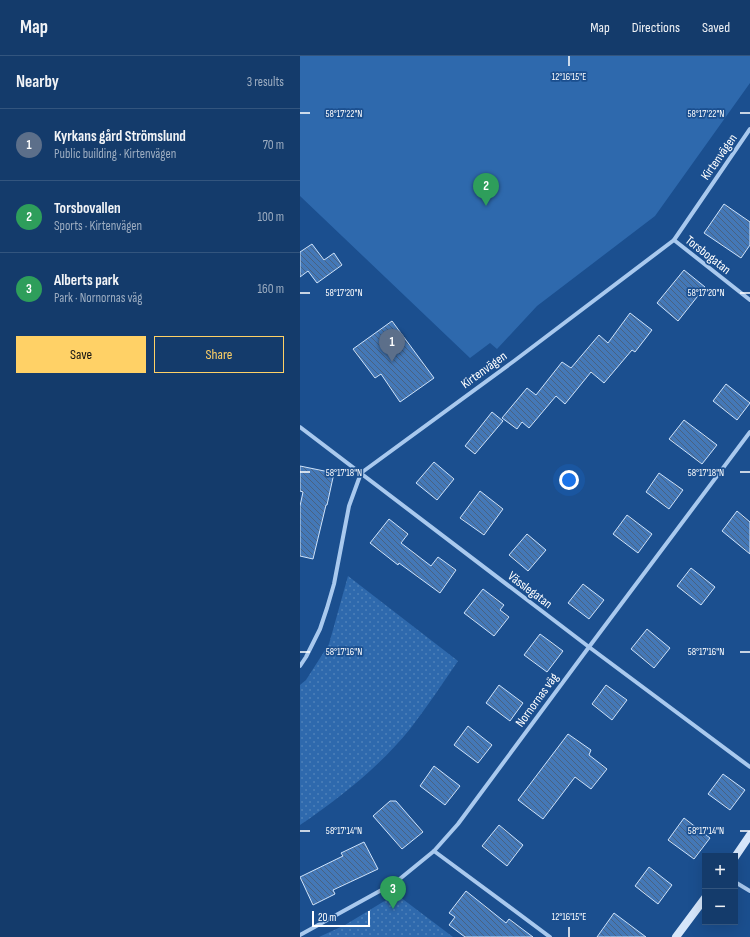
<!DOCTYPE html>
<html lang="en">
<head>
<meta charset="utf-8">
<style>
  body { margin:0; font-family:"Sofia Sans Condensed",sans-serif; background:#1d4271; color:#f1f3f6 }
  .controls { position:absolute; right:12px; bottom:12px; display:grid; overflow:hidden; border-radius:0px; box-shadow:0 4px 16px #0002 }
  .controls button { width:36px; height:36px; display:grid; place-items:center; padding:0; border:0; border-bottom:1px solid #33557e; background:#143b6b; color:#f1f3f6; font:20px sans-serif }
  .scale { position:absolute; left:12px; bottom:10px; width:58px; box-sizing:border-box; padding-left:4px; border:2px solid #fff; border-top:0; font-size:11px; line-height:14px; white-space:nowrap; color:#fff; -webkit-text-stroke:3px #1b4f8f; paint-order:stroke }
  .you { position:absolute; left:269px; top:424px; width:14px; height:14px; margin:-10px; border:3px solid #fff; border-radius:50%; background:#1a73e8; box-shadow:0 0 0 6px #1a73e833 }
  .badge { display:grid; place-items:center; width:26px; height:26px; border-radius:50%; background:#ffd166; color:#fff; font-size:13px; font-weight:700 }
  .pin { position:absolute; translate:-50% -33px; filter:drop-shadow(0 1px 2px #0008) }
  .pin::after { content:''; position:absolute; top:21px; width:14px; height:12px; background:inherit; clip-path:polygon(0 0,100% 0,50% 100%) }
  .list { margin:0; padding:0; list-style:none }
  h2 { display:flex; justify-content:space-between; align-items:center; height:52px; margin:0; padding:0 16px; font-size:17px }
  h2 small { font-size:13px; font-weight:400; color:#9dadc1 }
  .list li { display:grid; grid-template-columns:26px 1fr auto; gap:12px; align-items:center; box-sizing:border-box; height:72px; padding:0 16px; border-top:1px solid #33557e }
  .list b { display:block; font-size:15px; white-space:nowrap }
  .list p { margin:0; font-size:13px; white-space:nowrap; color:#9dadc1 }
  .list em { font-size:13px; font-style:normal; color:#9dadc1 }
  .actions { display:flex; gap:8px; padding:12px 16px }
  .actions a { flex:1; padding:9px 0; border:1px solid #ffd166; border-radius:0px; text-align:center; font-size:14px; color:#ffd166 }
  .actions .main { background:#ffd166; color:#111 }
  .map { position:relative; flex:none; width:450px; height:881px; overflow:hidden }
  header { display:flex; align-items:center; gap:24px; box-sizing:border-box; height:56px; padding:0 20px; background:#143b6b; border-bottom:1px solid #33557e }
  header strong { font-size:19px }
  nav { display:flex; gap:22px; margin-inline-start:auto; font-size:14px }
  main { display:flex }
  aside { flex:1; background:#143b6b }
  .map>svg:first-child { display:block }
  .park { fill:url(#park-dots) }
  .garden { fill:#2e69ad }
  .building { fill:url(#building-back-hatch); stroke:#cfe3fa }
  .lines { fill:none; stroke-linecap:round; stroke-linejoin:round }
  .street { stroke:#a9c9ee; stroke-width:4 }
  .secondary { stroke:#d6e6fa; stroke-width:8 }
  .ticks { fill:none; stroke:#fff; stroke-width:1.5 }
  .labels { text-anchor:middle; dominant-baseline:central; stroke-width:3.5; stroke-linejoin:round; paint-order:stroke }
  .street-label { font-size:13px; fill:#fff; stroke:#1b4f8f }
  .ticks-label { font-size:10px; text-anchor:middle; fill:#fff; stroke:#1b4f8f; stroke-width:3.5; stroke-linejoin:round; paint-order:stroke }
</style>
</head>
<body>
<header>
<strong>Map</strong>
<nav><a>Map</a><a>Directions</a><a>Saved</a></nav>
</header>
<main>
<aside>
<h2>Nearby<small>3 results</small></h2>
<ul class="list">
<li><span class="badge" style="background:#5c6f8a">1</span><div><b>Kyrkans gård Strömslund</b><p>Public building · Kirtenvägen</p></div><em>70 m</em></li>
<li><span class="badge" style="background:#2e9e5b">2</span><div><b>Torsbovallen</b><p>Sports · Kirtenvägen</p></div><em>100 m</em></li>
<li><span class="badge" style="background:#2e9e5b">3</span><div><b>Alberts park</b><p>Park · Nornornas väg</p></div><em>160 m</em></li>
</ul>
<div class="actions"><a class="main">Save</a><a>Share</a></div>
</aside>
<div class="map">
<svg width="450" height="881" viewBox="0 0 450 881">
  <defs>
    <pattern id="park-dots" width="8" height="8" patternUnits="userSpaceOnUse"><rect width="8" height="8" fill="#2e69ad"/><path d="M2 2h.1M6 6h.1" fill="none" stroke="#4d80b9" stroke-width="1.8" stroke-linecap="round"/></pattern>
    <pattern id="building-back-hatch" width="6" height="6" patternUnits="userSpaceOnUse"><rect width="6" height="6" fill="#4478b7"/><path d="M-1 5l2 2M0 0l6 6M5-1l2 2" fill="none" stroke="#486282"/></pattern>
  </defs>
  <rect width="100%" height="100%" fill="#1b4f8f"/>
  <g class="park">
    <path d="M48 520 158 605C142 628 127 651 110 673 79 711 40 742 0 769V629L6 624 29 588Z"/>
    <polygon points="96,838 153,881 19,881 45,869"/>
  </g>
  <polygon class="garden" points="0,0 450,0 450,27 355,160 237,250 197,293 190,287 170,302 0,140"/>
  <g class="building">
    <polygon points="424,148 450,166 450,189 441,202 404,177"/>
    <polygon points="12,188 24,204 34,197 42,209 17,227 8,215 0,221 0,196"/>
    <polygon points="384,214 405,231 378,265 357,247"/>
    <polygon points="330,257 352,274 335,296 332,294 304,327 291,316 265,348 256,340 229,372 222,366 217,373 202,362 227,332 236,339 262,306 271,312 299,279 308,287"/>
    <polygon points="92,265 134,322 100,346 81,318 75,322 53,293"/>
    <polygon points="426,328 450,347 437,364 413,345"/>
    <polygon points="192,356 203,365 175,398 165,390"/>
    <polygon points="384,364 417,389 402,408 369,383"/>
    <polygon points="134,406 154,423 137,444 116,427"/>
    <polygon points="0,410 34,417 27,449 26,449 13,503 0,500 0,450 3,436 0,435"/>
    <polygon points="359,417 383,434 369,453 346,436"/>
    <polygon points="180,435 203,453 184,479 160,462"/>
    <polygon points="437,455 450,466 450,498 422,475"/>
    <polygon points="327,459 352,478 338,497 313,478"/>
    <polygon points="89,463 108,478 101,487 131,510 138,501 156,514 140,537 99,507 98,509 70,487"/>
    <polygon points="227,478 246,494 228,515 209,499"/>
    <polygon points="391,512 415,531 401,549 377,530"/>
    <polygon points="283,528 304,544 289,563 268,547"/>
    <polygon points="183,533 204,549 200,554 209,561 194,580 164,557"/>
    <polygon points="347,573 370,592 354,612 331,593"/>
    <polygon points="240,578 263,595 247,616 224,599"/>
    <polygon points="199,629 223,647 210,665 186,647"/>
    <polygon points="306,629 327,644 312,664 292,648"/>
    <polygon points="168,670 192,689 178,707 154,689"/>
    <polygon points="268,678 291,694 289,699 307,713 291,733 275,721 243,763 218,744"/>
    <polygon points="134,710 160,730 145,749 120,730"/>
    <polygon points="423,718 445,734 430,754 408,738"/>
    <polygon points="90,745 96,745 123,776 102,793 73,760"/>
    <polygon points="384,762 410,782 394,803 368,784"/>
    <polygon points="199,769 223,789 207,810 182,790"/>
    <polygon points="64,786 78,813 33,834 35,838 13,849 0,821 43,800 41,797"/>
    <polygon points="349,811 372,829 358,848 335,830"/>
    <polygon points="166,835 206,867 209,863 233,881 165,881 149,869 155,861 149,857"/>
    <polygon points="314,857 346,881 297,881"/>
  </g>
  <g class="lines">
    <g class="street">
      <polyline points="374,184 450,244"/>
      <polyline points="0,371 289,591 450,711"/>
      <polyline points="0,610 6,601 20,573 27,552 34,528 49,450 61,417 214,305 374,184 450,73"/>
      <polyline points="134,795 250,881"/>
      <polyline points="435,826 450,835"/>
      <polyline points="0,879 96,826 134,795 158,768 289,591 450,376"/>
    </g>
    <g class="secondary">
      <polyline points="435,801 450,779"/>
      <polyline points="376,881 405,842"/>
    </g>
  </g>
  <path class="ticks" d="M269 0V10M0 57H10M440 57H450M0 237H10M440 237H450M0 416H10M440 416H450M0 596H10M440 596H450M0 775H10M440 775H450M269 871V881"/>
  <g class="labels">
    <g class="street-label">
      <text transform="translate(419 101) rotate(-55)">Kirtenvägen</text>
      <text transform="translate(408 199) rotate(38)">Torsbogatan</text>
      <text transform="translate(184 314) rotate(-36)">Kirtenvägen</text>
      <text transform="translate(230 534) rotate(37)">Vässlegatan</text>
      <text transform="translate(237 644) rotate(-54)">Nornornas väg</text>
    </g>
  </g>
  <g class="ticks-label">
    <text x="269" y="24">12°16'15"E</text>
    <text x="44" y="61">58°17'22"N</text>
    <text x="406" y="61">58°17'22"N</text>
    <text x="44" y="240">58°17'20"N</text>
    <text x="406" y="240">58°17'20"N</text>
    <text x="44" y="420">58°17'18"N</text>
    <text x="406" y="420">58°17'18"N</text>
    <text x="44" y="599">58°17'16"N</text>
    <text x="406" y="599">58°17'16"N</text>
    <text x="44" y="778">58°17'14"N</text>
    <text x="406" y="778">58°17'14"N</text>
    <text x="269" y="864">12°16'15"E</text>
  </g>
</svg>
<div class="controls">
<button>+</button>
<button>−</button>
</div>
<div class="scale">20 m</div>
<div class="you"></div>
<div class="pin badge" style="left:92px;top:306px;background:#5c6f8a">1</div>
<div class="pin badge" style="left:186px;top:150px;background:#2e9e5b">2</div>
<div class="pin badge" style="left:93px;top:853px;background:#2e9e5b">3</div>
</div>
</main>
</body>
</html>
